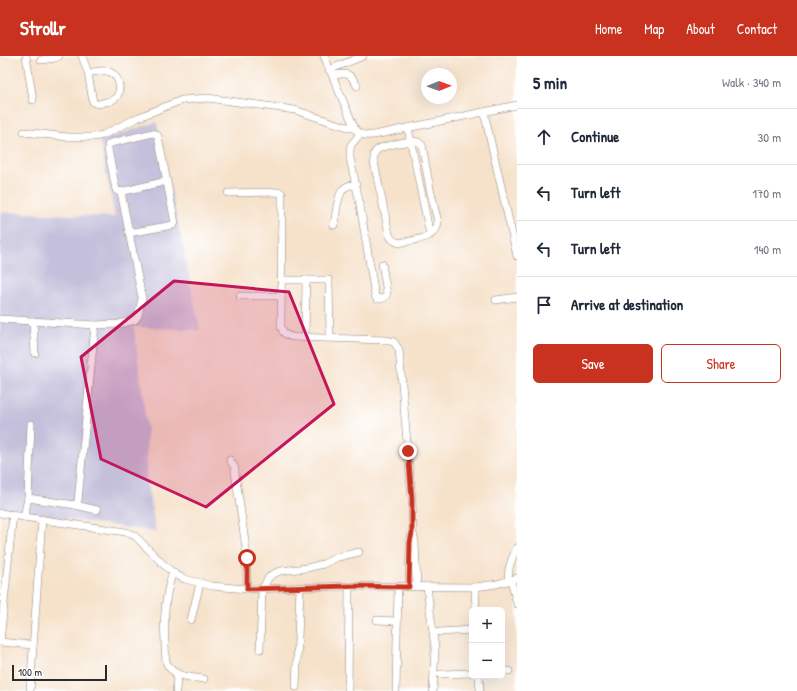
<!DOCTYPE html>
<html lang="en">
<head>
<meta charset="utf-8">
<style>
  body { margin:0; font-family:"Patrick Hand",sans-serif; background:#f2f2f3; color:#1f2937 }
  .controls { position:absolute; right:12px; bottom:12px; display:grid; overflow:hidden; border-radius:6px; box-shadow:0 4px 16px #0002 }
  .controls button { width:36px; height:36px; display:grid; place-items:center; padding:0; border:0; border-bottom:1px solid #e0e1e3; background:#fff; color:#1f2937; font:20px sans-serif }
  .compass { position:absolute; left:421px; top:12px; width:36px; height:36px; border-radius:50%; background:#fff; box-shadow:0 4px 16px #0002; rotate:89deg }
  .scale { position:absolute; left:12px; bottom:10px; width:95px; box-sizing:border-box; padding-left:4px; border:2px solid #2b2b2b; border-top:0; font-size:11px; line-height:14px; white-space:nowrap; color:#2b2b2b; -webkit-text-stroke:3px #fff; paint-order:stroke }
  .stop { position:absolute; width:12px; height:12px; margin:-9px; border:3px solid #c8321e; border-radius:50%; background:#fff }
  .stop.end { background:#c8321e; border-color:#fff; box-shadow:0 1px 4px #0008 }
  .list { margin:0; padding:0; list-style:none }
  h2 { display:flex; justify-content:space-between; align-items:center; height:52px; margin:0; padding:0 16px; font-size:17px }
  h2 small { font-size:13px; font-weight:400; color:#747a83 }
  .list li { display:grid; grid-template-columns:26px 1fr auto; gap:12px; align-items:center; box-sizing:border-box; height:56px; padding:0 16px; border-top:1px solid #e0e1e3 }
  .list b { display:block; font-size:15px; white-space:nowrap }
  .list em { font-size:13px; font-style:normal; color:#747a83 }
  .actions { display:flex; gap:8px; padding:12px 16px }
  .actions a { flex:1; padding:9px 0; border:1px solid #c8321e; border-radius:6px; text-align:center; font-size:14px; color:#c8321e }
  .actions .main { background:#c8321e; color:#fff }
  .icon { flex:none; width:22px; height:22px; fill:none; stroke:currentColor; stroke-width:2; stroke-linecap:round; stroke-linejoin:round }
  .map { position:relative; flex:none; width:517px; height:635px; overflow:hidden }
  header { display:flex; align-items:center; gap:24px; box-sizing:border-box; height:56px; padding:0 20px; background:#c8321e; color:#fff }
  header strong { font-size:19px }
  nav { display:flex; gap:22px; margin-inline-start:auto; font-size:14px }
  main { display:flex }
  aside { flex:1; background:#fff }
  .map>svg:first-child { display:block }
  .industrial { fill:#c4c0db }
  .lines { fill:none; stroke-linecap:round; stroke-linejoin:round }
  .minor-casing { stroke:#90867b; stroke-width:8 }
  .minor { stroke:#fff; stroke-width:7 }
  .route { stroke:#c8321e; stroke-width:5 }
  .marked { fill:#c2185b; fill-opacity:0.2; stroke:#c2185b; stroke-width:3; stroke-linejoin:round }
</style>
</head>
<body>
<header>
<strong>Strollr</strong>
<nav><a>Home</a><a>Map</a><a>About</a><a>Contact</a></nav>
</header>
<main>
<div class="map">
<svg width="517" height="635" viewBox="0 0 517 635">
  <rect width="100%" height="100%" fill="#fff"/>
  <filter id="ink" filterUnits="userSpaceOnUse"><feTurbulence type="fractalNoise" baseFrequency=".025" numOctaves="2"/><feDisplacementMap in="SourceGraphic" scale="8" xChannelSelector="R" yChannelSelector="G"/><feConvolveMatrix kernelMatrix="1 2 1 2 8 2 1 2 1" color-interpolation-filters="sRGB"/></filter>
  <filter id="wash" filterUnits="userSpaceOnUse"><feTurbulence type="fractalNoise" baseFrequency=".012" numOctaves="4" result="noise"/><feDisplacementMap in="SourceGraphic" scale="16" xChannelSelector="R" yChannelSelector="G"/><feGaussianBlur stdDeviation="0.9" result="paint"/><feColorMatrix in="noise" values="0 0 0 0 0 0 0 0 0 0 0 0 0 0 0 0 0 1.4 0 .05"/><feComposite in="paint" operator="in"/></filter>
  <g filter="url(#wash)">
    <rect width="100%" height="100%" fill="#f6e2cb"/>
    <polygon class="industrial" points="157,66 200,274 134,271 147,374 146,423 156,476 0,453 0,156 115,161 100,85"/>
  </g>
  <g filter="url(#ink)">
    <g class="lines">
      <defs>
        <g id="minor">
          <polyline points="26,0 33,44"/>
          <path d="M82 0 88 17 93 46C97 49 100 48 105 46 108 46 111 45 114 43 124 36 119 16 106 15 100 14 93 16 88 17"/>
          <path d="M324 0 355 73C363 81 367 80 379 78L517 49"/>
          <polyline points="41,4 55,2 59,0"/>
          <polyline points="329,14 363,0"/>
          <path d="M333 19C347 17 350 16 357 30"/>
          <polyline points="484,56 517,200"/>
          <polyline points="408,72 430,179"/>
          <polyline points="24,76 68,81 94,81 103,79 139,61 182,44 208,42 295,54 331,66 355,73"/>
          <path d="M360 78 351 89 350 94V102L360 149 375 240 377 243C383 243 386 242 387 237L382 208"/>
          <path d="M411 85C416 85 418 85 422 89L430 133 438 166C437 184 412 184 399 187 393 185 391 183 389 178L374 106C374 101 373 97 377 94 381 90 404 86 411 85Z"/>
          <path d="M228 137 280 136 282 138 281 271C283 277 285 279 292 281L386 284 394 286 399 294 412 443 413 477 415 486 417 531"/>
          <path d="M334 169C336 160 337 135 346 131 348 129 353 129 355 129"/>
          <polyline points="129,177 173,169 175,167 158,80 156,78 153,77 111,87 108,89 108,93 116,134 120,136 167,125"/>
          <polyline points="281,224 329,224 330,282"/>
          <polyline points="240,240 281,240"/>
          <polyline points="496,244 517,241"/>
          <polyline points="0,263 95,269 119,268 135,264 138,260 142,242 121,136"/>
          <polyline points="33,265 35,297"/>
          <polyline points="305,282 306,224"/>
          <polyline points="230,404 235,412 235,416 246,492 247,533"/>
          <polyline points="28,442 31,368"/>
          <polyline points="75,449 97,454"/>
          <polyline points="0,457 24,461 126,476 135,480 164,509 176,519 185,523 212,530 247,533 349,530 475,531 497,528 517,522"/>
          <polyline points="24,461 28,442 75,449 78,445 95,269"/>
          <path d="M173 516C162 546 164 575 166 606 172 621 190 621 204 623"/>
          <polyline points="511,524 517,548"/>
          <path d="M508 525C508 511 511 504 517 492"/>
          <polyline points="409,531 410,486 412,477"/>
          <polyline points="427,531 435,592 433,635"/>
          <polyline points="475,531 476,554"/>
          <polyline points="263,533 267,524 271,519 280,515 307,512 323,508 338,501 359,496"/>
          <polyline points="191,564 200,527"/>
          <polyline points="377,564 397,565"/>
          <polyline points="439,576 472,574"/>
          <polyline points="0,586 13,458"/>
          <polyline points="0,586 33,589"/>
          <polyline points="260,593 262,533"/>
          <polyline points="502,615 509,615"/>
          <polyline points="440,618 472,617"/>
          <polyline points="479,620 480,635"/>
          <polyline points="296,631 300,532"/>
          <polyline points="30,635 42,463"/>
          <polyline points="176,635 177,618"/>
          <polyline points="348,635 349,530"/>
          <polyline points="396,635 398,531"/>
        </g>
      </defs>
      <use href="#minor" class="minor-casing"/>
      <use href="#minor" class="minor"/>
    </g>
  </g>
  <g class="lines" filter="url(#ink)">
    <polyline class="route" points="247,502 247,533 349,530 409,531 410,486 412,477 412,443 408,395"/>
  </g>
  <path class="marked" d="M174 225 289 236 334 348 206 451 101 403 81 301Z"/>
</svg>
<div class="controls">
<button>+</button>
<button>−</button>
</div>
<svg class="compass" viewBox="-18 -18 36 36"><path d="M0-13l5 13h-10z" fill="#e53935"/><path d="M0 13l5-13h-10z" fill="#747a83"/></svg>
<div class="scale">100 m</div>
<div class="stop" style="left:247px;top:502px"></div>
<div class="stop end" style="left:408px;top:395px"></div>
</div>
<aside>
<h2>5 min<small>Walk · 340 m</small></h2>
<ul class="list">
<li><svg class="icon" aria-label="ahead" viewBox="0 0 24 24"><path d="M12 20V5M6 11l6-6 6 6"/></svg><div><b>Continue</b></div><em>30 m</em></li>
<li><svg class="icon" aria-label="left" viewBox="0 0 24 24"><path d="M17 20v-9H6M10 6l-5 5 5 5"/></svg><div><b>Turn left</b></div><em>170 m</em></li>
<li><svg class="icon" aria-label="left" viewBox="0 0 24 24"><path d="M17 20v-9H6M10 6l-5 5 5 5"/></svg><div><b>Turn left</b></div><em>140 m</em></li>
<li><svg class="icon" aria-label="arrive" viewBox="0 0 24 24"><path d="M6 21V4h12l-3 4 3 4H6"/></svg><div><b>Arrive at destination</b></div></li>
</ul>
<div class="actions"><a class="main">Save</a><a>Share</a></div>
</aside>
</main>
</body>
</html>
